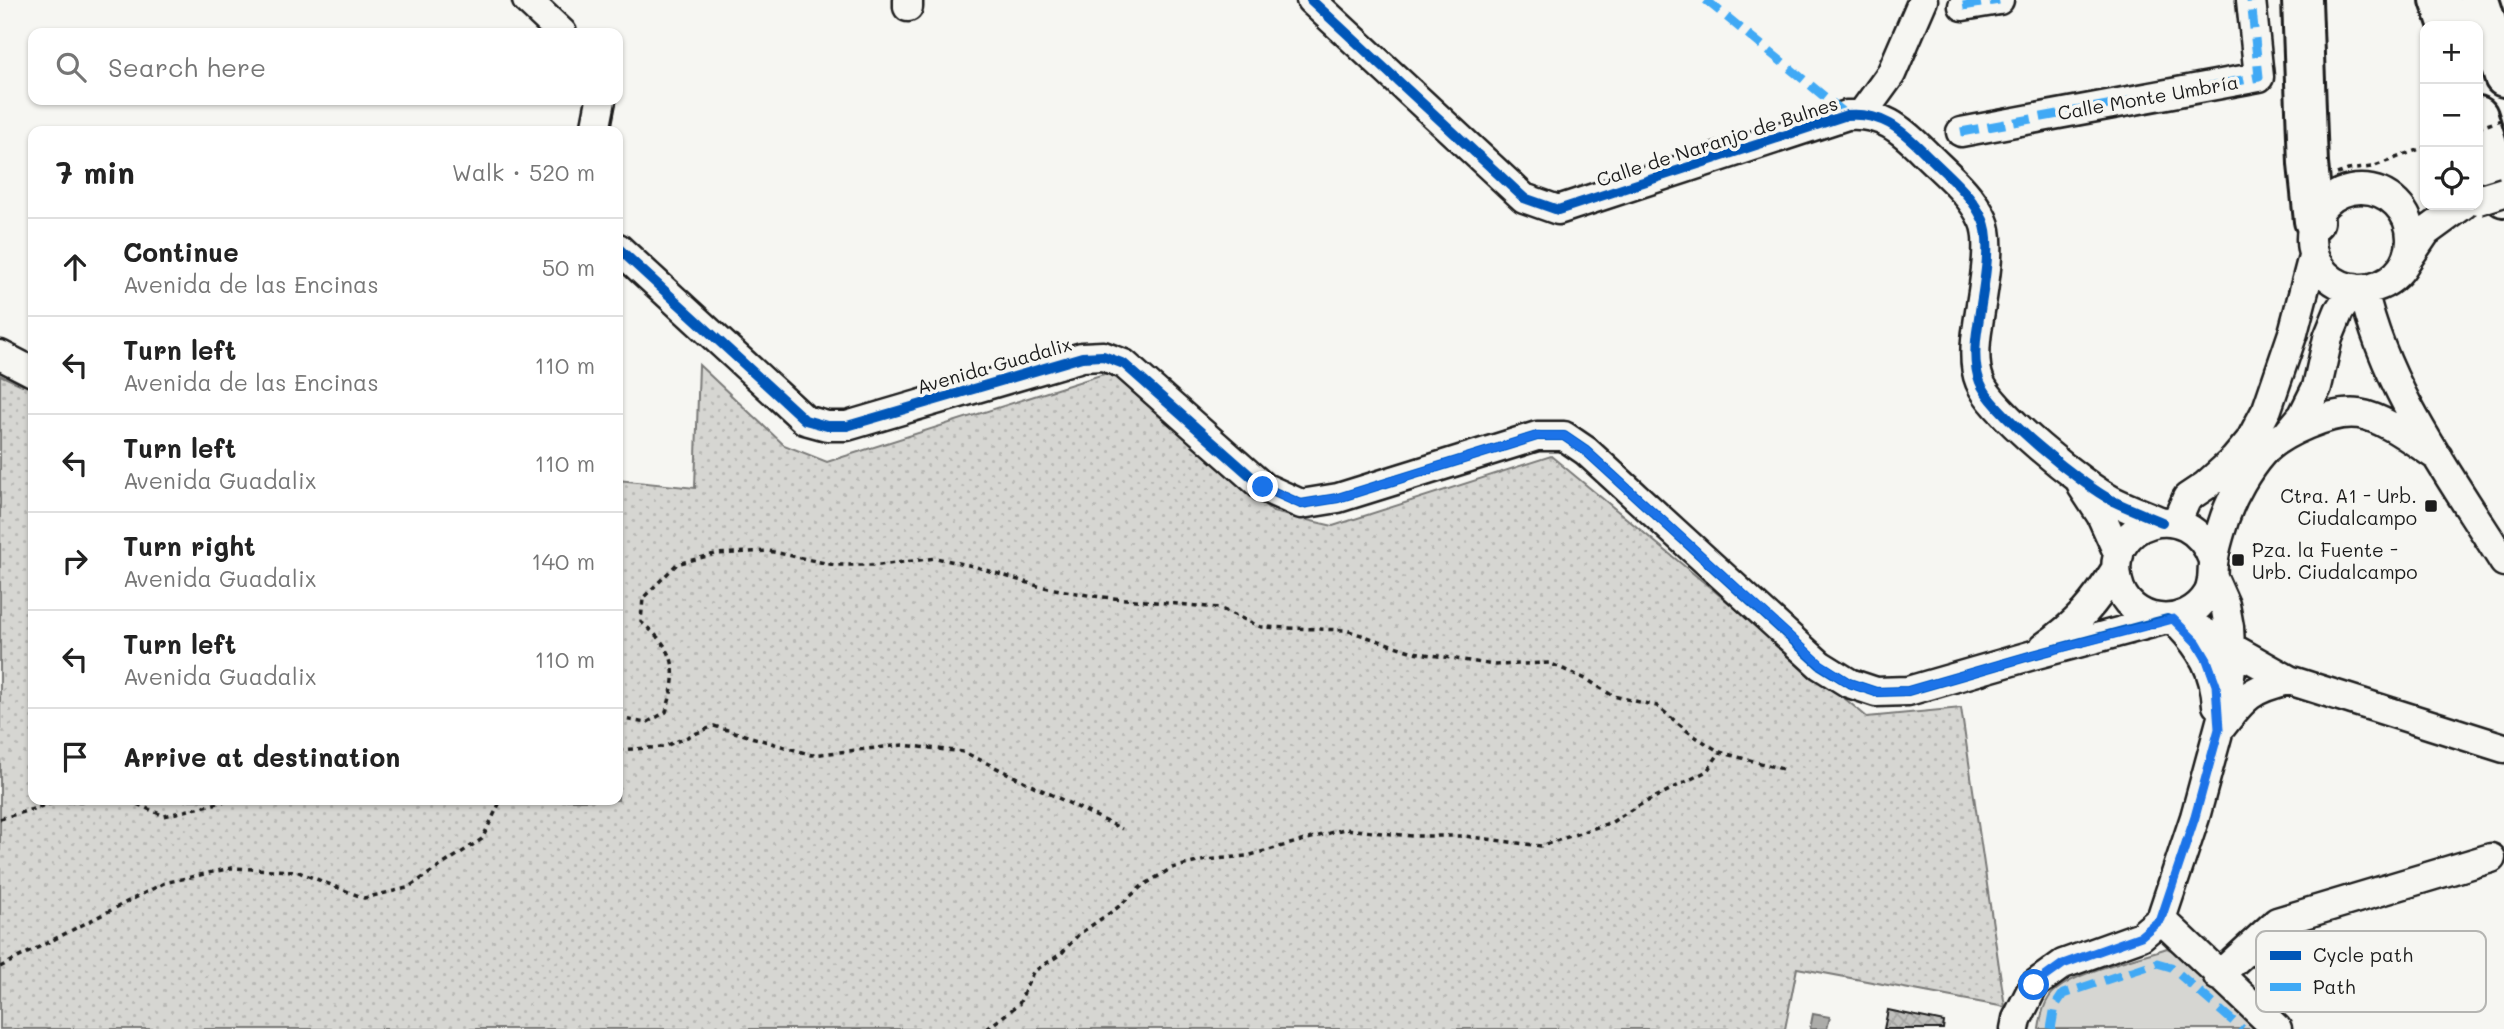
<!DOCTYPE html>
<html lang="en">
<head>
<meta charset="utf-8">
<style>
	:root { --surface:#fff; --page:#f2f2f2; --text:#222; --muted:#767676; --line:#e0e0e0 }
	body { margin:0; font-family:Mali,sans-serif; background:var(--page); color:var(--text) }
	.controls { position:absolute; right:21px; top:21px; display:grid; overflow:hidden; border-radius:14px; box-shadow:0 2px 5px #0004 }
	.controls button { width:63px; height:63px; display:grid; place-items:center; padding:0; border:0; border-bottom:2px solid var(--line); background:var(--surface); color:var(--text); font:35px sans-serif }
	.stop { position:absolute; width:21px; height:21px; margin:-16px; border:5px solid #1a73e8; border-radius:50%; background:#fff }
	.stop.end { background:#1a73e8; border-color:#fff; box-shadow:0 2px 7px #0008 }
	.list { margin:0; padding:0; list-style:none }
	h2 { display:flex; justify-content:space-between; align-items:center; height:91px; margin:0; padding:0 28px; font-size:30px }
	h2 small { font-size:23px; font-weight:400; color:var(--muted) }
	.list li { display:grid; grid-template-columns:46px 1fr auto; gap:21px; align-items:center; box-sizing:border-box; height:98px; padding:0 28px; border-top:2px solid var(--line) }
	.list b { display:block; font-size:26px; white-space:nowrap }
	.list p { margin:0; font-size:23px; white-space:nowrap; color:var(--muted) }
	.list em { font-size:23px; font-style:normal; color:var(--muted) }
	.icon { flex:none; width:38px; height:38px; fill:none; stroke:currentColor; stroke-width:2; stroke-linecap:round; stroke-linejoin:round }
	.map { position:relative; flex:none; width:2504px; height:1029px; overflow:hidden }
	.search { position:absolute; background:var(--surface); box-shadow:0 2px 5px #0004; left:28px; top:28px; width:595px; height:77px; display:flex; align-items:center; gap:18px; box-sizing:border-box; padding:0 24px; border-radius:14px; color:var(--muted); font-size:26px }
	.panel { position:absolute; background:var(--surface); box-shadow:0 2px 5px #0004; left:28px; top:126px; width:595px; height:679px; border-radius:14px }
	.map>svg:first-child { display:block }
	.grass { fill:url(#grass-dots); stroke:#797977; stroke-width:2 }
	.pitch { fill:#d6d6d2; stroke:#797977; stroke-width:2 }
	.water { fill:#acaca9; stroke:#727271; stroke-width:2 }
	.building { fill:url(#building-cross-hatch); stroke:#1c1c1c; stroke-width:2 }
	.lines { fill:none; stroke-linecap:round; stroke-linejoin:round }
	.minor-casing { stroke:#1c1c1c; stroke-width:33 }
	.highway-casing { stroke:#1c1c1c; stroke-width:44 }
	.path { stroke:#1c1c1c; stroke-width:3.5; stroke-dasharray:5 5; stroke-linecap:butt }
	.minor { stroke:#f6f6f2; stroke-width:28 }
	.highway { stroke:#f6f6f2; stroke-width:38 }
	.minor-bridge-casing { stroke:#1c1c1c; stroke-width:33; stroke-linecap:butt }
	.path-bridge { stroke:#1c1c1c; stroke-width:3.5; stroke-dasharray:5 5; stroke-linecap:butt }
	.minor-bridge { stroke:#f6f6f2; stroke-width:28 }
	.quiet { stroke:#3fa9f5; stroke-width:9; stroke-dasharray:18 9; stroke-linecap:butt }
	.cycleway-casing { stroke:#f6f6f2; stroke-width:15 }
	.cycleway { stroke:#0057b8; stroke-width:10 }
	.route { stroke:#1a73e8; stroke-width:9 }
	.poi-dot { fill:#1c1c1c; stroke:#f6f6f2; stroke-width:2.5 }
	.labels { text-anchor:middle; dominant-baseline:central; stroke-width:7; stroke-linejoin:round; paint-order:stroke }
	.street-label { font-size:19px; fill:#1c1c1c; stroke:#f6f6f2 }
	.poi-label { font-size:19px; fill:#1c1c1c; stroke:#f6f6f2; text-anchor:end }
	.key { fill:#f6f6f2; stroke:#b5b5b2; stroke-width:2 }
	.key-label { font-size:19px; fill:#1c1c1c }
</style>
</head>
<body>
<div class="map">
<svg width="2504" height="1029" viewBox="0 0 2504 1029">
	<defs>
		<pattern id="grass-dots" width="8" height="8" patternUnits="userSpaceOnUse" patternTransform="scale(1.75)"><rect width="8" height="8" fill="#d6d6d2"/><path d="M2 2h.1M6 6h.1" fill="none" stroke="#b7b7b4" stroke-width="1.8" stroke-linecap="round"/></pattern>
		<pattern id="building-cross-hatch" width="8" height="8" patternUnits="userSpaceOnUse" patternTransform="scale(1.75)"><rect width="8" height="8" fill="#c0c0bd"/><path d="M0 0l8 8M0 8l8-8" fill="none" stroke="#a4a4a2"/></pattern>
	</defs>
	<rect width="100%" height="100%" fill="#f6f6f2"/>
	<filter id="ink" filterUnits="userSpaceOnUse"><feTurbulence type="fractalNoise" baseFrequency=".0143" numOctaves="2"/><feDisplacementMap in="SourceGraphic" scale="14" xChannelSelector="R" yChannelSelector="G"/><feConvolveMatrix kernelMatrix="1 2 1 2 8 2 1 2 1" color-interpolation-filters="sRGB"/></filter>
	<g filter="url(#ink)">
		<path class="grass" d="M699,365L784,445L827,462L1113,371L1273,512L1333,526L1551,456L1867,717L1961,708L2005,1007L1797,968L1785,1029H0V375L22,385L33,386V800H618V480L695,488Z"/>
		<path class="pitch" d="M2167,948L2185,957L2261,1029H2039C2041,1016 2044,999 2056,990C2079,971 2137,958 2167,948Z"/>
		<path class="water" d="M1813,1014L1830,1017L1827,1029H1810Z"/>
		<path class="building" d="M1888,1010L1944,1022L1943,1029H1884Z"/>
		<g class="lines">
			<defs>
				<path id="minor" d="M527,0L562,33
					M1311,0L1524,198L1558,210L1847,115C1881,112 1901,129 1924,152C1945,173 1971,193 1983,220C1994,243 1981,299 1978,325C1975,343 1973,365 1980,382C1991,411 2084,487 2113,501C2129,509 2146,515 2162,522
					M1963,6L1999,0
					M908,7V0
					M1862,114L1891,74L1923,0
					M595,131L601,100
					M1961,132L2259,77L2251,0
					M2311 239a50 50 0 1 1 100 0a50 50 0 1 1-100 0Z
					M618,248L805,420L827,426H847L1082,357L1103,356L1124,364L1263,487L1301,504L1338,498L1537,436H1564L1586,451L1820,665L1849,683L1876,692L1908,691L2033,655L2167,619
					M2407,260L2426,232L2463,205
					M2363,289C2385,389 2450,476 2504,562
					M0,355L33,372
					M2288,433L2303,415L2317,387L2328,338L2339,311L2354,288
					M2082,486L2101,515L2119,555
					M2176,523L2187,498L2205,486L2234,460L2250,441L2267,409L2293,333L2313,256
					M2213,560C2189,493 2103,523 2118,582C2128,625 2186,631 2208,594C2215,581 2211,570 2214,558C2216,544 2221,529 2225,517C2233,495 2247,470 2262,453C2280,433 2332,410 2359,414C2385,418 2416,443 2438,457
					M2177,617L2289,680L2504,748
					M2179,625C2202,649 2215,671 2217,705
					M2044,647C2077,624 2095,603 2116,569
					M2222,726C2245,696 2251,689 2289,680
					M2161,919L2277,1029
					M2218,976L2277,922L2491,858
					M2015,1029L2017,1019L2034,985L2063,964L2141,936L2161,919L2195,817L2226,703L2231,668L2229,627L2225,605L2213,578"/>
				<path id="highway" d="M2302,0L2308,164L2314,221
					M2440,0L2449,26
					M2479,0L2504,77
					M2478,116L2504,197"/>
			</defs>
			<use href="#minor" class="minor-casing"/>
			<use href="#highway" class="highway-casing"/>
			<path class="path" d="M2337,174L2348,170L2372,167L2425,147
				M618,718L646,723L666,712C679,669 677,651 641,622L643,598L677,564L715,554L769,551L834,565H880L936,558L973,566L1038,586L1093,596L1219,608L1261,627L1346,630L1413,652L1494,665L1549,663L1588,680L1613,696L1657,706L1691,734L1720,752L1786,770
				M618,750L663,747L714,726L812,755L903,745L964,752L1122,829
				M128,800L164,816L231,800
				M0,819L56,802L118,800
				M0,967L164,883L231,868L296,871L364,898L407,888L482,839L501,800
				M987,1029L1019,1004L1033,972L1061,954L1079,934L1117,908L1142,886L1172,868L1206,860L1247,856L1344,829L1412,836H1464L1541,846L1612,822L1634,808L1707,771L1720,752"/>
			<use href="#minor" class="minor"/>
			<use href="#highway" class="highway"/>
			<defs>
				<path id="minor-bridge" d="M2478,200L2504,192"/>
			</defs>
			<use href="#minor-bridge" class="minor-bridge-casing"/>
			<path class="path-bridge" d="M2478,128L2504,119"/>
			<use href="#minor-bridge" class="minor-bridge"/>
			<path class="quiet" d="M1706,0L1847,115
				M1963,6L1999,0
				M1961,132L2259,77L2251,0
				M2051,1029L2055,1006L2063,994L2157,963L2171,967L2242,1029"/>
			<defs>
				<path id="cycleway" d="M1311,0L1524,198L1558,210L1847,115C1881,112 1901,129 1924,152C1945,173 1971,193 1983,220C1994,243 1981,299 1978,325C1975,343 1973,365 1980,382C1991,411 2084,487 2113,501C2129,509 2146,515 2162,522
					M618,248L805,420L827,426H847L1082,357L1103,356L1124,364L1263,487L1301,504L1338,498L1537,436H1564L1586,451L1820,665L1849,683L1876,692L1908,691L2033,655L2167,619"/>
			</defs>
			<use href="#cycleway" class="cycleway-casing"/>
			<use href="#cycleway" class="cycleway"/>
		</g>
	</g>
	<g class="lines" filter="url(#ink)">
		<path class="route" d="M1263,487L1301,504L1338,498L1537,436H1564L1586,451L1820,664L1849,683L1876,692L1908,691L2033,655L2173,619L2197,643L2207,660L2216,685L2219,729L2195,817L2161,919L2141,936L2063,964L2034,985"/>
	</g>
	<g class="poi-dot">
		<rect x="2424" y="499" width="14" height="14" rx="3.5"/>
		<rect x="2231" y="553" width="14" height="14" rx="3.5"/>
	</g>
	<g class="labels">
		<g class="street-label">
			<text transform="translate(2148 97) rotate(-10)">Calle Monte Umbría</text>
			<text transform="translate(1717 141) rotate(-18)">Calle de Naranjo de Bulnes</text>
			<text transform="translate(994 365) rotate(-16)">Avenida Guadalix</text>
		</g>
		<g class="poi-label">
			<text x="2417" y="495">Ctra. A1 - Urb.<tspan x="2417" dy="22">Ciudalcampo</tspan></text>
			<text x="2252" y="549" text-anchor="start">Pza. la Fuente -<tspan x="2252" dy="22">Urb. Ciudalcampo</tspan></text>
		</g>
	</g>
	<rect x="2256" y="931" width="230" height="81" rx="10" class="key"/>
	<rect x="2270" y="951" width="31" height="9" fill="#0057b8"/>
	<rect x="2270" y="983" width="31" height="8" fill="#3fa9f5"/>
	<g class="key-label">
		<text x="2313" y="962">Cycle path</text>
		<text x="2313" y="994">Path</text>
	</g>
</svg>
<div class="controls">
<button>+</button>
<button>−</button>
<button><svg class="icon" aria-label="locate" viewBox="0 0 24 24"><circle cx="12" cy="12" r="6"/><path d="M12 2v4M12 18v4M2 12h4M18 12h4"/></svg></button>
</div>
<div class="stop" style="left:2034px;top:985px"></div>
<div class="stop end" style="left:1263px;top:487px"></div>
<div class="search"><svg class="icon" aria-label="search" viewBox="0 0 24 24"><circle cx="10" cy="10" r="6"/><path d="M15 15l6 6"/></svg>Search here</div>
<section class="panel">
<h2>7 min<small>Walk · 520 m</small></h2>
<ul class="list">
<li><svg class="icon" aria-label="ahead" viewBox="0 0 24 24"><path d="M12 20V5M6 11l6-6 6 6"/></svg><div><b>Continue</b><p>Avenida de las Encinas</p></div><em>50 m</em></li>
<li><svg class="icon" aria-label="left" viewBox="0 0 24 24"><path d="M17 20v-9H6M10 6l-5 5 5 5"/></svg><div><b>Turn left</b><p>Avenida de las Encinas</p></div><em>110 m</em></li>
<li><svg class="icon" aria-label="left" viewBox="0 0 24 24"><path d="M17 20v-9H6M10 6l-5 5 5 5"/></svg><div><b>Turn left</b><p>Avenida Guadalix</p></div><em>110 m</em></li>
<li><svg class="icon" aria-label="right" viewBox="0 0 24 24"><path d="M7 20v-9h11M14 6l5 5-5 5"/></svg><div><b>Turn right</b><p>Avenida Guadalix</p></div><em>140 m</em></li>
<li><svg class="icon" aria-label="left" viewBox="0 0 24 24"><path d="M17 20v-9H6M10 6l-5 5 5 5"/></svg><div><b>Turn left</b><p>Avenida Guadalix</p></div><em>110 m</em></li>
<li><svg class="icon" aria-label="arrive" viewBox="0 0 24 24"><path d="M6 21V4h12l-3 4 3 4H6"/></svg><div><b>Arrive at destination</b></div></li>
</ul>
</section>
</div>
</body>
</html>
